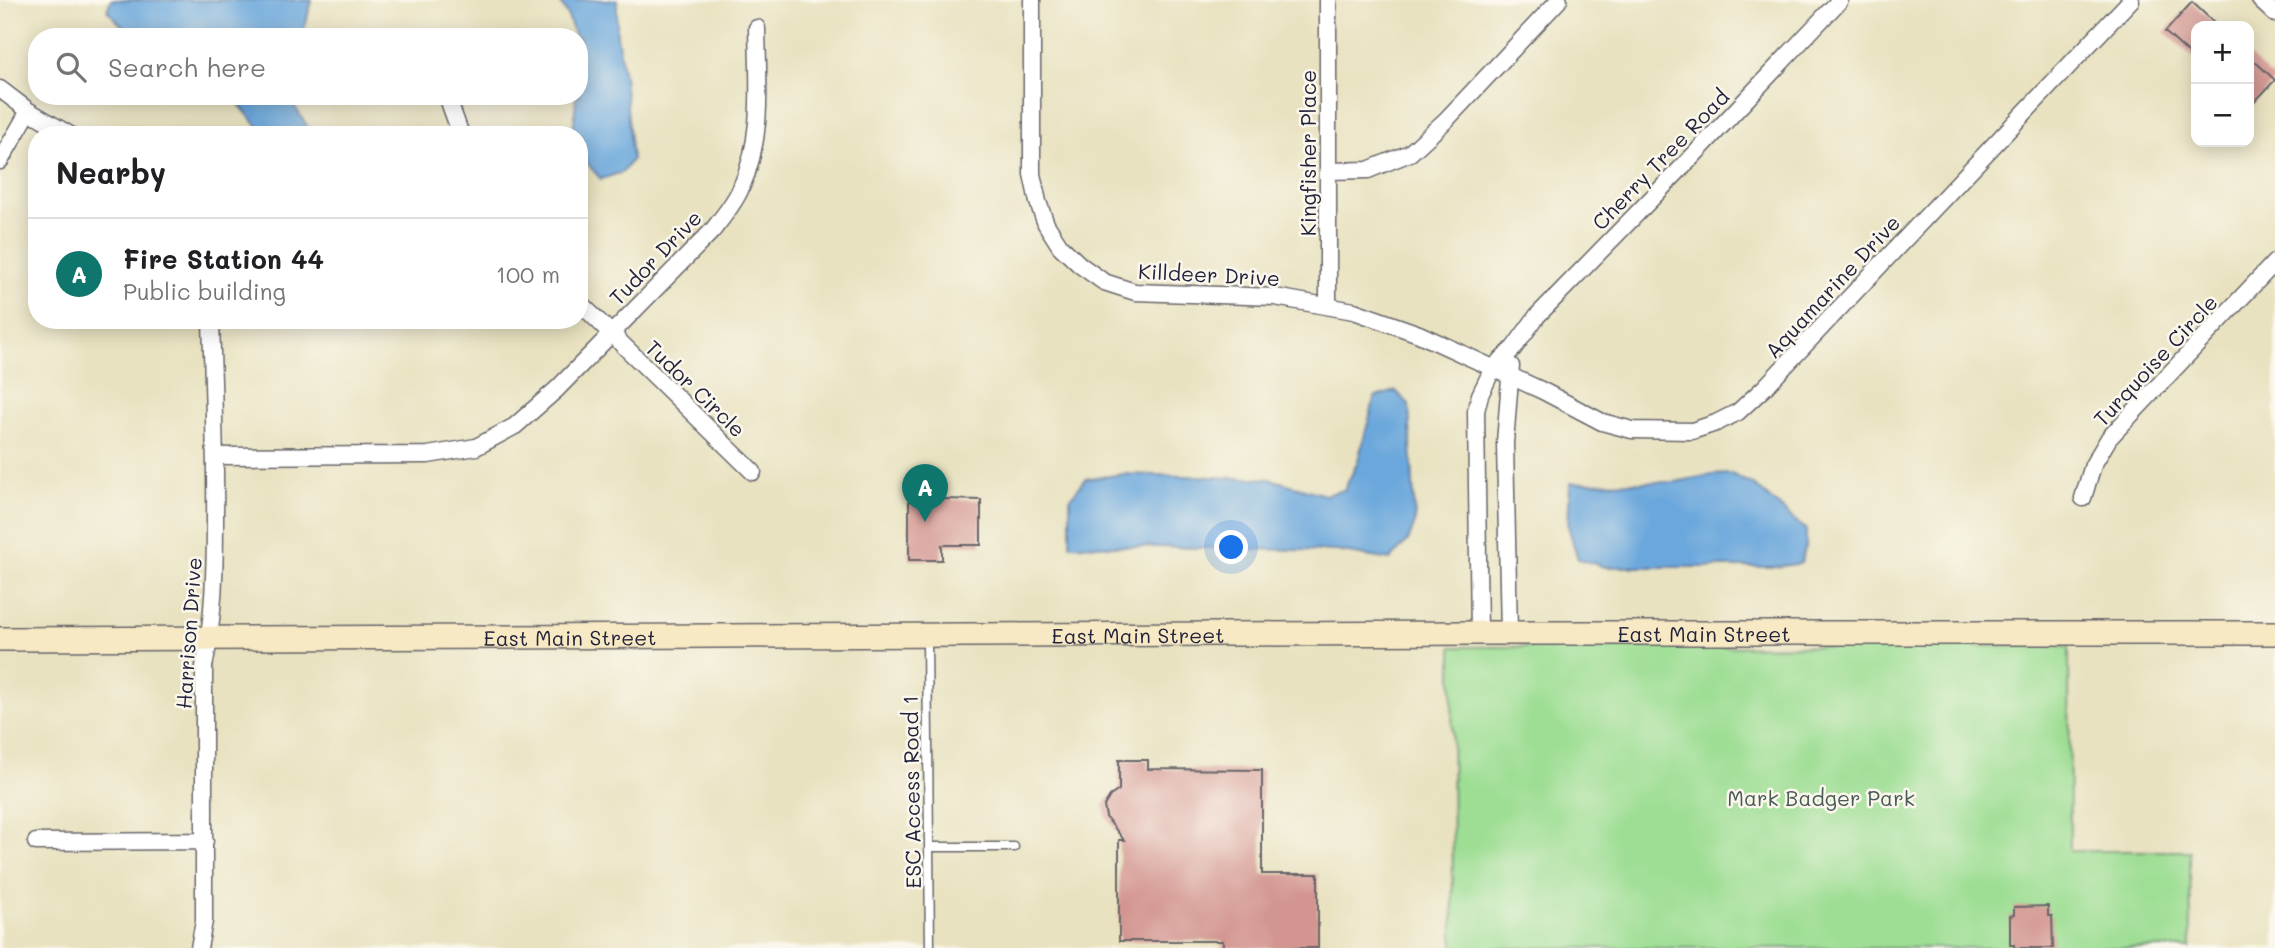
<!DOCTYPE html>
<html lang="en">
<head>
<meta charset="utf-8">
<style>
	:root { --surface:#fff; --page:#f6f6f6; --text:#202124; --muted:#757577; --line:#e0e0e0; --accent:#0f766e }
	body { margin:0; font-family:Mali,sans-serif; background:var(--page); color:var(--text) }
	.controls { position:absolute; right:21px; top:21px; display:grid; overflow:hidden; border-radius:14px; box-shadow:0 4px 18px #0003 }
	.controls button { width:63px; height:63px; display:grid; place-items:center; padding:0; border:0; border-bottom:2px solid var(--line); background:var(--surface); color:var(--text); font:35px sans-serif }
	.you { position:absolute; left:1232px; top:548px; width:24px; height:24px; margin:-18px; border:5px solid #fff; border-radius:50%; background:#1a73e8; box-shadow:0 0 0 10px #1a73e833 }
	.badge { display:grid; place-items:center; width:46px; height:46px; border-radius:50%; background:var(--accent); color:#fff; font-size:23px; font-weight:700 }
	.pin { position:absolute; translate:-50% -58px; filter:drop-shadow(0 2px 4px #0008) }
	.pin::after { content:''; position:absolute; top:37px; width:24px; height:21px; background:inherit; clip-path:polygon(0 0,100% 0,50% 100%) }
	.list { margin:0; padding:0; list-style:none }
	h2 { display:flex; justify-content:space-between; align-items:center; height:91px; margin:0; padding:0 28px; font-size:30px }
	h2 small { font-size:23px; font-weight:400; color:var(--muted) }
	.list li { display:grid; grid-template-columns:46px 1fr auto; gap:21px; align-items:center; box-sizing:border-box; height:112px; padding:0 28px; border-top:2px solid var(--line) }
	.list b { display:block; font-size:26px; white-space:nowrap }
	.list p { margin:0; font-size:23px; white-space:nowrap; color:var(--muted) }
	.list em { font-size:23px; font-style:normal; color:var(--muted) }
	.icon { flex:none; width:38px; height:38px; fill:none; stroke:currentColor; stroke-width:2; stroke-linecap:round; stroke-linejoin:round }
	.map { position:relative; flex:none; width:2275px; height:948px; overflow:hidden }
	.search { position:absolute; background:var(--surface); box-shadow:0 4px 18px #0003; left:28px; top:28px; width:560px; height:77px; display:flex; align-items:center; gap:18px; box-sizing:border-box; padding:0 24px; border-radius:28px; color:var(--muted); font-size:26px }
	.panel { position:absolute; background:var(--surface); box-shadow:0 4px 18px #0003; left:28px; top:126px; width:560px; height:203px; border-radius:28px }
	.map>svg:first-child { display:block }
	.green { fill:#9ede94; stroke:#608068; stroke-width:2 }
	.water { fill:#6ba7dc; stroke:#46648c; stroke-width:2 }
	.building { fill:#d39590 }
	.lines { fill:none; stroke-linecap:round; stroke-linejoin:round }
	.lane-casing { stroke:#67656a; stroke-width:11 }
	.street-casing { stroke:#67656a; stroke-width:19 }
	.secondary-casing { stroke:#67656a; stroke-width:26 }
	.lane { stroke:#fff; stroke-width:8 }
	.street { stroke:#fff; stroke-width:16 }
	.secondary { stroke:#f7e9c3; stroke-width:23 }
	.labels { text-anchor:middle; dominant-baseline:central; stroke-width:5; stroke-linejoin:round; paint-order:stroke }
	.street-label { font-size:21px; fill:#22223b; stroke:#fbf7ec }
	.park-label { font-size:21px; fill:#475a56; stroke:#fbf7ec }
</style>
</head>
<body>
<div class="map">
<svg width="2275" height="948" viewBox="0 0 2275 948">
	<rect width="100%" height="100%" fill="#fbf7ec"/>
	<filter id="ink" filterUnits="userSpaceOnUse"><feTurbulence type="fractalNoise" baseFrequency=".0143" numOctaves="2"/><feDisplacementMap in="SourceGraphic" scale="14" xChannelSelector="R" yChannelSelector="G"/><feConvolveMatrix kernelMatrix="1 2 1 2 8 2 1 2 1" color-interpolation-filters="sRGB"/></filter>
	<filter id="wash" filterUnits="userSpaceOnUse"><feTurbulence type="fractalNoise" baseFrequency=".00686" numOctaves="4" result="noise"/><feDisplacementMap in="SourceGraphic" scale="28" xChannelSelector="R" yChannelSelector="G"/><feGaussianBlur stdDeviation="1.57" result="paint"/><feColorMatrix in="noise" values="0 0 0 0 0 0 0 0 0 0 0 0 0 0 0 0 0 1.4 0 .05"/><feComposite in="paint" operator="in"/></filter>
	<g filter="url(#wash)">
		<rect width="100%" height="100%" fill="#e8e2c0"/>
		<path class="green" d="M2069,646L2070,851H2190L2191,948H1453L1452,647Z"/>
		<path class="water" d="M111,0H312L302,37H141L122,26L107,10Z
			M559,0H617V36L624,76L632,159L623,172L601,179C587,164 579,156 579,135H573L576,96H579V37H575L567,14Z
			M232,96H294L293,104L313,135H265Z
			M1396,391L1409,405L1415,522L1409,539L1390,560L1336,551L1070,545V499L1085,479L1125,474L1270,479L1325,495L1344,490L1357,464L1375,397Z
			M1731,474L1754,485L1806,530V545L1801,563L1777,567H1605L1578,559L1568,526L1570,483L1675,482L1711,475Z"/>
		<g id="blocks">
			<path class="building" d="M2192,2L2218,26H2196V60L2165,32Z
				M2249,56L2275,80L2249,108Z
				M909,498L981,500V545H942V560H909Z
				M1119,760H1148V769L1262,770V874H1318V948H1223V941H1119V840H1124L1106,817L1104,806L1110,796L1119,790Z
				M2048,906V916H2052L2053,948H2014V945H2010V916L2014,915V907Z"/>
		</g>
	</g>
	<g filter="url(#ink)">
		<use href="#blocks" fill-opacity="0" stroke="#67656a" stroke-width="2"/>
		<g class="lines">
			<defs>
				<path id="lane" d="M927,638L930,948
					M930,847H1014"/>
				<path id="street" d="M1032,0V174L1038,202L1046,224L1060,246L1080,265L1104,282L1135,292L1275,297L1354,311L1419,334L1543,391L1602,422L1632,430L1692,431L1716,423L1738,412L1765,387L2131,0
					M1328,0V306
					M2260,0L2275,14
					M0,89L29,111L70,135
					M447,96L461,135
					M0,161L29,111
					M1329,171L1368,170L1410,153L1446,120L1559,0
					M579,302L753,472
					M215,456L428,455L476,447L515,426L557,389L712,231C722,218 733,205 740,190C764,139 758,83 757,28
					M2083,498L2093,465L2109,438L2275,262
					M1479,633L1476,411L1480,395L1493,368L1513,349L1537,316L1692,157L1840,0
					M1509,633L1505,443L1511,366
					M36,842L205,841
					M199,948L204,921V667C214,618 215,569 215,518C216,452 213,386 211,320"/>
				<g id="secondary">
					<path id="s1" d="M0,639L1479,633H2275"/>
				</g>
			</defs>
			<use href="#lane" class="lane-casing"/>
			<use href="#street" class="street-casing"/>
			<use href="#secondary" class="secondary-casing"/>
			<use href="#lane" class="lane"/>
			<use href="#street" class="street"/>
			<use href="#secondary" class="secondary"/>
		</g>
	</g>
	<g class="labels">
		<g class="street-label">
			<text transform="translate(1307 153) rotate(-90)">Kingfisher Place</text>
			<text transform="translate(1660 159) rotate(-46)">Cherry Tree Road</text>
			<text transform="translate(655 257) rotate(-46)">Tudor Drive</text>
			<text transform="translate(1209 274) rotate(3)">Killdeer Drive</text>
			<text transform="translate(1832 286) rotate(-47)">Aquamarine Drive</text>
			<text transform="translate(2155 360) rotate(-47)">Turquoise Circle</text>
			<text transform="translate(696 388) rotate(44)">Tudor Circle</text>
			<text transform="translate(188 633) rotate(-86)">Harrison Drive</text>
			<text stroke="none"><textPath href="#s1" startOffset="1704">East Main Street</textPath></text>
			<text stroke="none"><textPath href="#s1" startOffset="1138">East Main Street</textPath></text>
			<text stroke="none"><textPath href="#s1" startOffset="570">East Main Street</textPath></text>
			<text transform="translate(911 792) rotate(-91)">ESC Access Road 1</text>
		</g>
		<g class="park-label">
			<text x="1821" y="797">Mark Badger Park</text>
		</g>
	</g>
</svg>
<div class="controls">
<button>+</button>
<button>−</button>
</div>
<div class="you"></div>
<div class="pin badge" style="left:925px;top:522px">A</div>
<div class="search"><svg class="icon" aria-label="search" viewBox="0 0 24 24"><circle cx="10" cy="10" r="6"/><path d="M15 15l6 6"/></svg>Search here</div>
<section class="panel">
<h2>Nearby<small></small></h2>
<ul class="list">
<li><span class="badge">A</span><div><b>Fire Station 44</b><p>Public building</p></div><em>100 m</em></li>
</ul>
</section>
</div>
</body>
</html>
